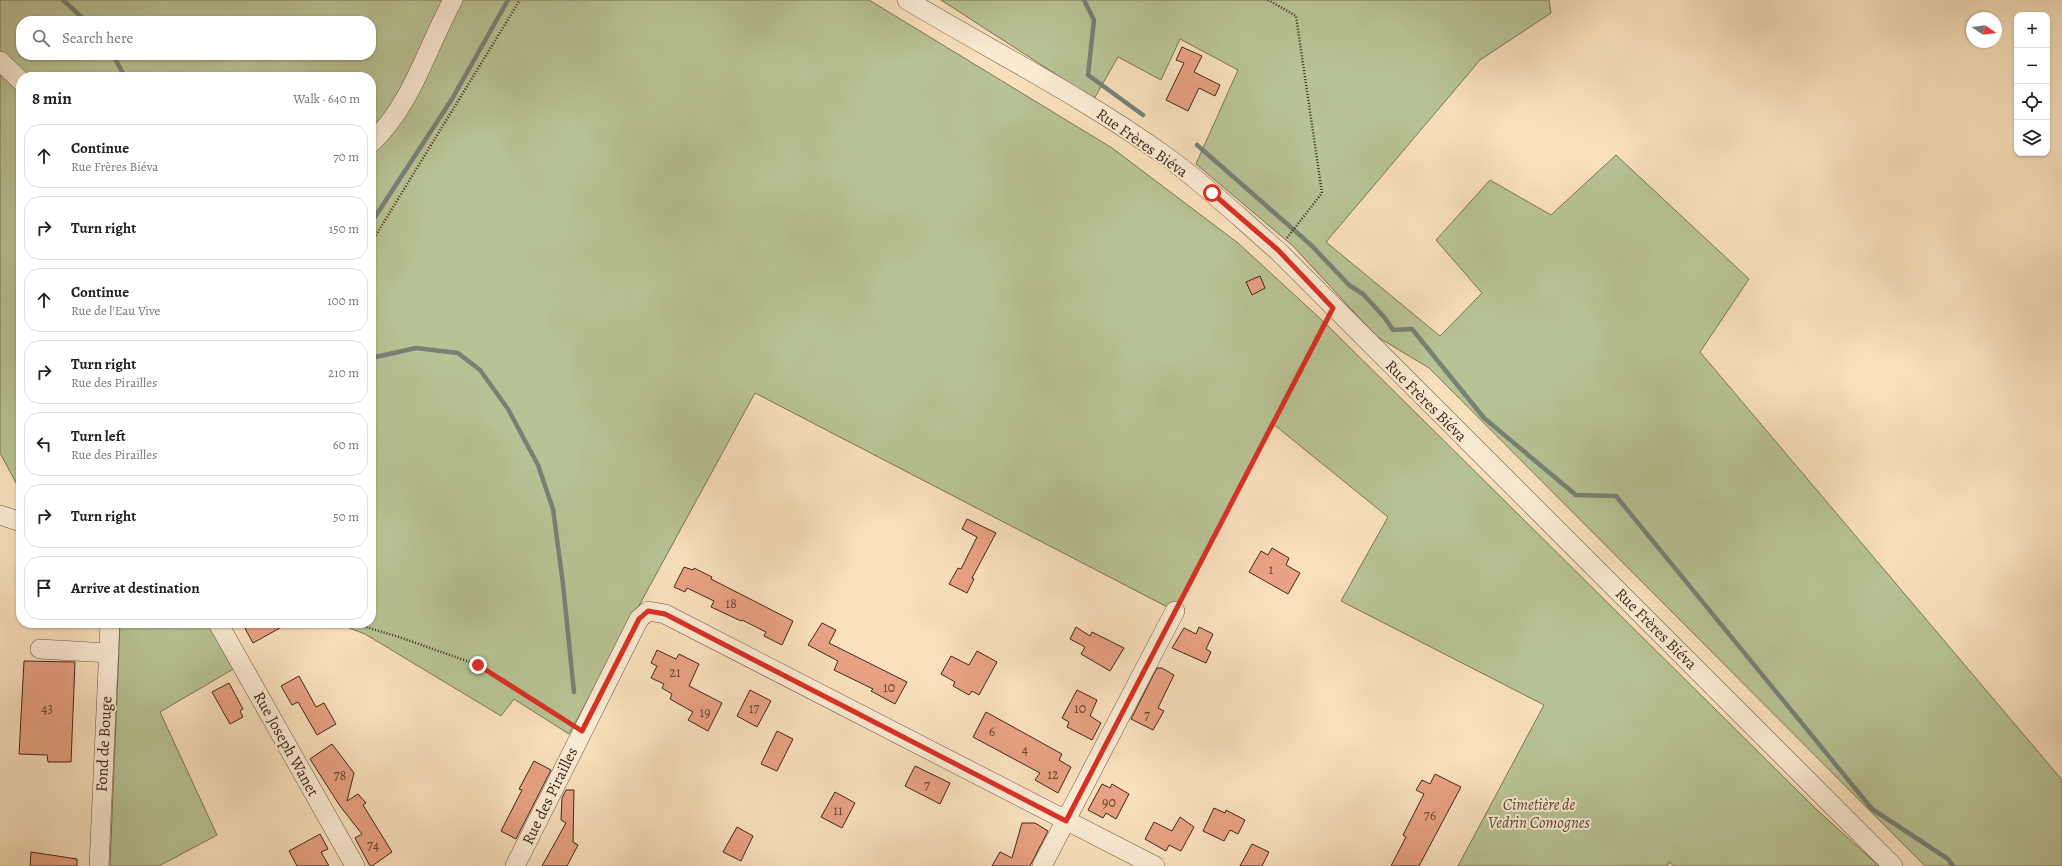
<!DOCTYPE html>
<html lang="en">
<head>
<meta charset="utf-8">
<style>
	:root { --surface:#fff; --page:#f2f2f2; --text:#202124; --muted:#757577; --line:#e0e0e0 }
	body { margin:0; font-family:Alegreya,serif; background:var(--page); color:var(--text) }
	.controls { position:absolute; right:12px; top:12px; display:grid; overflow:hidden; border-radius:8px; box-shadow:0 1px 3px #0004 }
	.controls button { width:36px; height:36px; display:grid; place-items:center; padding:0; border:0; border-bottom:1px solid var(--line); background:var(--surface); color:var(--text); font:20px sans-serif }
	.compass { position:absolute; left:1966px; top:12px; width:36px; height:36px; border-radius:50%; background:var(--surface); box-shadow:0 1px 3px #0004; rotate:103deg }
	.stop { position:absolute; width:12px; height:12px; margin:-9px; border:3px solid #d93025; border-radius:50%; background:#fff }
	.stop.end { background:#d93025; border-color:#fff; box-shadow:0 1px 4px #0008 }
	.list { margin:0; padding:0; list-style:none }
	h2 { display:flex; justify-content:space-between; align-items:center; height:52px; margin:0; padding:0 16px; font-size:17px }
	h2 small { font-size:13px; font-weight:400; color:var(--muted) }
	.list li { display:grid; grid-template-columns:26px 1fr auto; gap:12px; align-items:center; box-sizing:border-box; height:64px; margin:0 8px 8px; padding:0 8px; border:1px solid var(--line); border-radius:16px }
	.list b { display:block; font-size:15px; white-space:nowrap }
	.list p { margin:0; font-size:13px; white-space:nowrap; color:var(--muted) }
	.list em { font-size:13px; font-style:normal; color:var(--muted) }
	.icon { flex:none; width:22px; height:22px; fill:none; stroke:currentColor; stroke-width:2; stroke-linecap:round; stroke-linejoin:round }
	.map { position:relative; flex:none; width:2062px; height:866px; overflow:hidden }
	.search { position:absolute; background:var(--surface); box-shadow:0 1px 3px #0004; left:16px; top:16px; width:360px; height:44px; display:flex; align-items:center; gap:10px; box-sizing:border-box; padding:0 14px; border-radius:16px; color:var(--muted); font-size:15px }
	.panel { position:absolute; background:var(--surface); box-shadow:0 1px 3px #0004; left:16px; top:72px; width:360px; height:556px; border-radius:16px }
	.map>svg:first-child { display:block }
	.green { fill:#b8c395; stroke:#7c7556; fill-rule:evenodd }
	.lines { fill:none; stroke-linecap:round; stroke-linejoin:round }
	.stream { stroke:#788175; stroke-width:4.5 }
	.building { fill:#e8a184; stroke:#412718 }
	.minor-casing { stroke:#6f5541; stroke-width:20 }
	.path { stroke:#412718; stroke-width:2.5; stroke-dasharray:1 2; stroke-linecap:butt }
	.minor { stroke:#faebd3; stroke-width:19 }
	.route { stroke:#d93025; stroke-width:5 }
	.labels { text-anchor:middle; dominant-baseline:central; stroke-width:4; stroke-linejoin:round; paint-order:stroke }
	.number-label { font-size:14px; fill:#6b4633 }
	.street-label { font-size:16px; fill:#412718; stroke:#faebd3 }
	.park-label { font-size:16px; font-style:italic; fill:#5f4e37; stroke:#faebd3 }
</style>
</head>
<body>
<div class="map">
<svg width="2062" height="866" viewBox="0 0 2062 866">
	<rect width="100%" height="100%" fill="#f8e0bc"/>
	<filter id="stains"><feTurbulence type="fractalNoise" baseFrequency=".005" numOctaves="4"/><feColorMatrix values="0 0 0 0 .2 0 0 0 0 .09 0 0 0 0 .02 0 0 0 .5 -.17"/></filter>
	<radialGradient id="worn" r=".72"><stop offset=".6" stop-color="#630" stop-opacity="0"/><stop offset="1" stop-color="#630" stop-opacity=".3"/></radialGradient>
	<path class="green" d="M0,0H869L1112,148L1238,243L1325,323L1817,810L1879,866H1674L1669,862L1667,866H1458L1544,705L1341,601L1388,517L1272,423L1175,611L755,393L569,734L514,699L501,716L365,634L336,623H371V77H21V492L0,453ZM21,21H371V55H21Z
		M941,0H1549L1551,13L1480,60L1326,242L1440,336L1482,293L1436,240L1490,180L1551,215L1616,155L1749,279L1700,352L2062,780V866H1925L1429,368L1376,336L1293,246L1196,164L1238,70L1180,39L1161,80L1118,57L1094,99Z
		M120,623H208L235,668L160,712L217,835L159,866H110Z"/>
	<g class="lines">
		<path class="stream" d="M63,0L86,21
			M1084,0L1094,20L1088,75L1143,115
			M113,55L125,77
			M1197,145L1311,245L1349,285L1363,294L1385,318L1393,330L1412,329L1484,418L1576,495L1616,496L1872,809L1948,859L1953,866
			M371,223L452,99L508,0
			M371,358L416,348L458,353L480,370L508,409L538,465L553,509L563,584L574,692"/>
	</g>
	<path class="building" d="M1182,47L1202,56L1194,72L1220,85L1215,96L1199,88L1188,111L1166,100L1184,63L1176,60Z
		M1260,276L1265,288L1252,295L1246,282Z
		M967,519L996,533L972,578L974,579L967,593L949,584L958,568L961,569L977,537L962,529Z
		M1272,548L1289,558L1286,565L1300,573L1288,594L1249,572L1261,551L1268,555Z
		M684,567L693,570L694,568L712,577L711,579L793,621L782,645L764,636L766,632L742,620L741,621L711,607L714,601L687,588L685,592L674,587Z
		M242,623H289L253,643Z
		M822,623L836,630L829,643L907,682L895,704L871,691L873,689L834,670L838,661L808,645Z
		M1076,627L1090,636L1092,632L1124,648L1110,671L1081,654L1085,647L1070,639Z
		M1199,627L1213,634L1206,649L1211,652L1206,663L1172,648L1184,628L1196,634Z
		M657,650L676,659L679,654L699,664L689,686L722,703L708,731L688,720L693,712L670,699L672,694L662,688L664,684L651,678L657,666L651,663Z
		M977,651L997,662L979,695L972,691L969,695L953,686L955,682L941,674L951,656L969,665Z
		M24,661L75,662L71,762H48L47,755L19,754Z
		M1157,668H1162L1174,675L1158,708L1164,711L1153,730L1131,719Z
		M299,676L316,707L324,703L336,724L317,735L298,702L292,705L281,686Z
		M229,683L243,709L240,711L243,717L230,724L212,692Z
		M750,690L771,701L757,727L737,716Z
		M1077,690L1097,700L1090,716L1101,723L1092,740L1067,727L1069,722L1062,718Z
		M986,712L1062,754L1059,760L1071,767L1058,793L1035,780L1040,773L973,737Z
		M777,731L793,739L777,771L761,764Z
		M332,744L354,773L347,801L358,794L366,803L363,805L392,852L372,866H370L355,838L362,834L340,806L310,759Z
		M534,761L551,770L516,839L501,831L522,790L519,789Z
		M915,766L950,783L940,804L905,786Z
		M1435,774L1461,787L1419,866H1391L1406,837L1403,835L1424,794L1416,790L1422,780L1430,784Z
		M1102,784L1110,788L1112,784L1129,794L1116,819L1106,813L1103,818L1088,810Z
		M566,790H574L573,842L578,845L567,866H542L566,823L561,820L562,798Z
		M835,792L855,803L842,828L821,817Z
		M1214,808L1225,813L1226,810L1245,820L1238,834L1230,830L1224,841L1203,831Z
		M1180,817L1194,827L1181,851L1169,845L1166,851L1145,839L1154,822L1172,831Z
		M1022,823H1035L1048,831L1030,866H992L1000,852L1012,858Z
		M737,827L753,836L741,861L723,852Z
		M320,834L328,849L321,852L329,866H297L289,851Z
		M1252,844L1269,852L1262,866H1240Z
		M31,852L77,859V866H30Z"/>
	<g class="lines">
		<defs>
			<path id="minor" d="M907,0C994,52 1085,98 1167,157C1206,185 1241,219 1278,251L1893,866
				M0,61L21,81
				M371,143C412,105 427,47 453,0
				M0,515L21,522
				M218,623L355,866
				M40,649L109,653
				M99,866L110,623
				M515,866L639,619L648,611L665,614L1155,866
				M1042,866L1175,611"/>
		</defs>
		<use href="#minor" class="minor-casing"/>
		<path class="path" d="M1268,0L1296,16L1322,193L1287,238
			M371,243L520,0
			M1182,597L1326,321
			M352,623L399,637L478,665L569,723"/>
		<use href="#minor" class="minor"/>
	</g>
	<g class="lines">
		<path class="route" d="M478,665L582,731L639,619L648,611L665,614L1066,821L1333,308L1278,250L1212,193"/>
	</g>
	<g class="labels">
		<g class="number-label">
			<text x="1271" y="569">1</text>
			<text x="731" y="603">18</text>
			<text x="675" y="672">21</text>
			<text x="889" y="687">10</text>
			<text x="47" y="708">43</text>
			<text x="754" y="708">17</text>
			<text x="1080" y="708">10</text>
			<text x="705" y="712">19</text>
			<text x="1147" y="715">7</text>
			<text x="992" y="731">6</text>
			<text x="1025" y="749">4</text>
			<text x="1053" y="774">12</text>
			<text x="340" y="775">78</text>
			<text x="927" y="785">7</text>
			<text x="1109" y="802">90</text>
			<text x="838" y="810">11</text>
			<text x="1430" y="815">76</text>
			<text x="373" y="845">74</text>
		</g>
		<g class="street-label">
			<text transform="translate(1142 143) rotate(35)">Rue Frères Biéva</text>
			<text transform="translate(1426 401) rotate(45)">Rue Frères Biéva</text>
			<text transform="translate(1656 629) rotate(45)">Rue Frères Biéva</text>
			<text transform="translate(104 744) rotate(-87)">Fond de Bouge</text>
			<text transform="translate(286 744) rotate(61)">Rue Joseph Wanet</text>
			<text transform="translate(550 796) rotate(-64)">Rue des Pirailles</text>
		</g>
		<g class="park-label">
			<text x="1539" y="805">Cimetière de<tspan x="1539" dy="18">Vedrin Comognes</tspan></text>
		</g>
	</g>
	<rect width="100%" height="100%" filter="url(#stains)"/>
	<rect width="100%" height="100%" fill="url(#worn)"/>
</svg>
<div class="controls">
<button>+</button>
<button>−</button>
<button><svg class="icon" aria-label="locate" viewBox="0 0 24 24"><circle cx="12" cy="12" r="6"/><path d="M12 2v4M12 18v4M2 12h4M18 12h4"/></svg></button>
<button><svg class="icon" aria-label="layers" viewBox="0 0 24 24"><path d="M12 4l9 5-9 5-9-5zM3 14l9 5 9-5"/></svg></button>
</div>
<svg class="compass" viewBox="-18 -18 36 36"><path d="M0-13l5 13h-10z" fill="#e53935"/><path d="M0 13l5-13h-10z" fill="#757577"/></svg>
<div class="stop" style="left:1212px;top:193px"></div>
<div class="stop end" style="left:478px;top:665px"></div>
<div class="search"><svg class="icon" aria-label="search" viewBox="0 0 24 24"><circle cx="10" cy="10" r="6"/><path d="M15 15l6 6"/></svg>Search here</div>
<section class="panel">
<h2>8 min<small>Walk · 640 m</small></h2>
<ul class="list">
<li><svg class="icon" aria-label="ahead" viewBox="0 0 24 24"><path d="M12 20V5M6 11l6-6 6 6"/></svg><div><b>Continue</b><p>Rue Frères Biéva</p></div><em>70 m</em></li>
<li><svg class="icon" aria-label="right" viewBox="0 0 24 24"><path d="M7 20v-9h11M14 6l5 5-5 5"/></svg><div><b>Turn right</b></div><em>150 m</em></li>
<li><svg class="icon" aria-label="ahead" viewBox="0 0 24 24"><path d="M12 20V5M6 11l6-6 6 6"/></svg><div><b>Continue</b><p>Rue de l'Eau Vive</p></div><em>100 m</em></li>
<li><svg class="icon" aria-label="right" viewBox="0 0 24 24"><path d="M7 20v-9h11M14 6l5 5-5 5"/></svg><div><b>Turn right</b><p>Rue des Pirailles</p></div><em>210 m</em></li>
<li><svg class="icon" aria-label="left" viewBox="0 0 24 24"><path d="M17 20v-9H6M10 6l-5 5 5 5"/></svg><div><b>Turn left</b><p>Rue des Pirailles</p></div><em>60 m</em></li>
<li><svg class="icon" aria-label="right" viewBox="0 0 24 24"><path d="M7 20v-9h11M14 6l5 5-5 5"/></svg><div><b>Turn right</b></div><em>50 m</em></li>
<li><svg class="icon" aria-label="arrive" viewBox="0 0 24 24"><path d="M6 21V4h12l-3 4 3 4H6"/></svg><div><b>Arrive at destination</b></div></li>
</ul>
</section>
</div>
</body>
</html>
